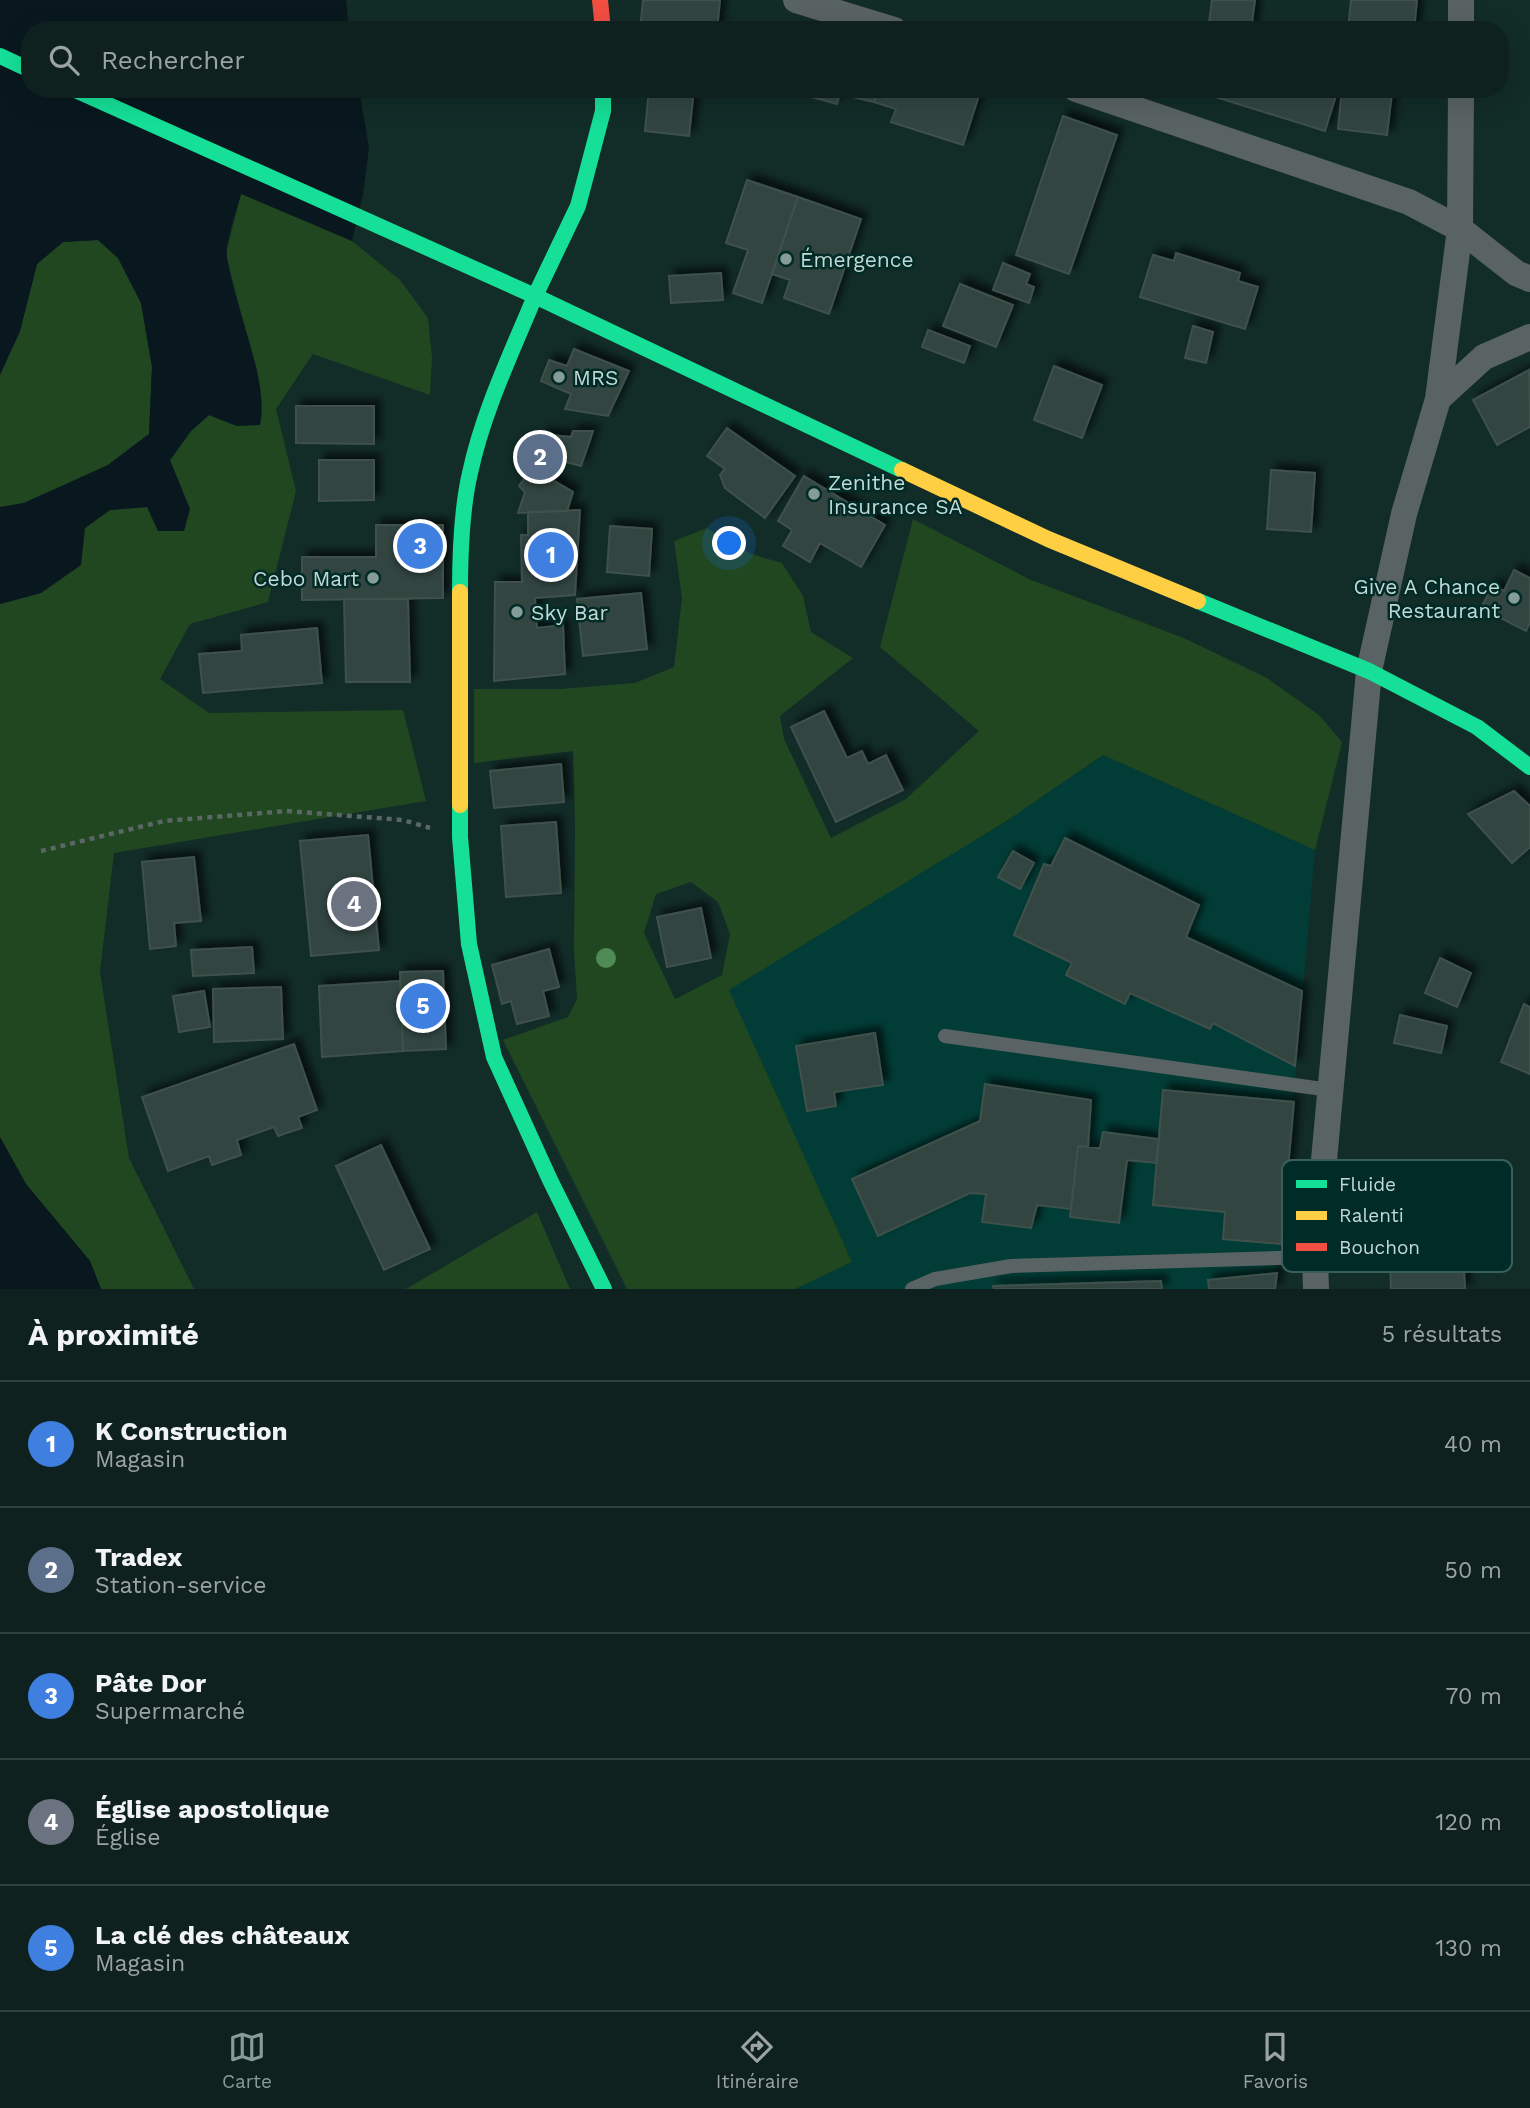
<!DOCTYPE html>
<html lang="fr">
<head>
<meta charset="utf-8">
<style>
	:root { --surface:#0e211e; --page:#1c2e2b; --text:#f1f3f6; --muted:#9ba3a4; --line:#2e3e3c; --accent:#859c98 }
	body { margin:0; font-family:"Work Sans",sans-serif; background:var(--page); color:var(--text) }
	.you { position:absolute; left:730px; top:544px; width:24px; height:24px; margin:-18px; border:5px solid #fff; border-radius:50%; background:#1a73e8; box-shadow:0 0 0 10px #1a73e833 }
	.badge { display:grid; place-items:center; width:46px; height:46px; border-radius:50%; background:var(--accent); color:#fff; font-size:23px; font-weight:700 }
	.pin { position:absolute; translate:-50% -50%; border:4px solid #fff; box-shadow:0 2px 7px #0006 }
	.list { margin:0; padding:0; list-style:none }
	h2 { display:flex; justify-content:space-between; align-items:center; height:91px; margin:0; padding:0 28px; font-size:30px }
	h2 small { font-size:23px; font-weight:400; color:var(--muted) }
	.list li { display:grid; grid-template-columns:46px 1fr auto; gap:21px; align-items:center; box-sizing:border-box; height:126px; padding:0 28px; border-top:2px solid var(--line) }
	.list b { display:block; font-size:26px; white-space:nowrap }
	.list p { margin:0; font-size:23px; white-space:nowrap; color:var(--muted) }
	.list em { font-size:23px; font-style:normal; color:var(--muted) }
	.icon { flex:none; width:38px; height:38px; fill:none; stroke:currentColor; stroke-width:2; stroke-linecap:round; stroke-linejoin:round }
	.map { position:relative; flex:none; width:1530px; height:1289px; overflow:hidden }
	.search { position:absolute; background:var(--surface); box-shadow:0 7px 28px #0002; left:21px; right:21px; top:21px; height:77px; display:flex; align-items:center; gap:18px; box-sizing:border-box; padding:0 24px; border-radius:28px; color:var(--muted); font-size:26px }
	.sheet { height:721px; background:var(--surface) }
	nav { display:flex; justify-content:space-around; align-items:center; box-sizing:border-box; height:98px; border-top:2px solid var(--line); background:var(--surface); font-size:19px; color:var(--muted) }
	nav a { display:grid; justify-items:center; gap:4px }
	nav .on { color:var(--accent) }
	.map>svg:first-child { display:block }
	.built { fill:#023c36 }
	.green { fill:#214721; fill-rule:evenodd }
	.water { fill:#08181e }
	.building { fill:#32443f; stroke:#3f514c; stroke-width:2; filter:url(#shadow) }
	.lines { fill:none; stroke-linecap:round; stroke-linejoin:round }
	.path { stroke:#5b6766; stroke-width:4.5; stroke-dasharray:5 5; stroke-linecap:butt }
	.lane { stroke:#596363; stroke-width:14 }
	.street { stroke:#596363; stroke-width:26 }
	.fast { stroke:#16e098; stroke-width:16 }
	.slow { stroke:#ffcf43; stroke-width:16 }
	.jam { stroke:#f24e42; stroke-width:16 }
	.tree { fill:#4f8b54 }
	.poi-dot { fill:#859c98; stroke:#002b27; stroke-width:2.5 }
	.labels { text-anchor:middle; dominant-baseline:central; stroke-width:5; stroke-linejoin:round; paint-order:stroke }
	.poi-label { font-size:21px; fill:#c3d9d5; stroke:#002b27; text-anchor:start }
	.key { fill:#002b27; stroke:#3a5f5b; stroke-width:2 }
	.key-label { font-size:19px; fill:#c3d9d5 }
</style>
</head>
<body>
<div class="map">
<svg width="1530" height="1289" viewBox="0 0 1530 1289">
	<defs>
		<filter id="shadow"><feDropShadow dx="6" dy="-6" stdDeviation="3.5" flood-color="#0009"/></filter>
	</defs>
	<rect width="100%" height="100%" fill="#122c28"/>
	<path class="built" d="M1103,755L1315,850L1281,1244L1278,1258L1275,1289H795L852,1262L728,990L1008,820Z"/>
	<path class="green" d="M241,193L352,241L400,280L428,318L432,358L430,395L313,354L276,409L296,491L268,602L190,624L160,679L209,713L403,710L426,801L114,853L100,972L129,1158L194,1289H101L90,1261L26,1184L0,1137V604L41,593L85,528L110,510L147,507L178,484L170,460L191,431L209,415L237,426L258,379L226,254Z
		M98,240L118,258L141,303L152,367L149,434L108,465L24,503L0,507V375L20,331L37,264L63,242Z
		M913,519L1029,579L1186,639L1267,678L1319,715L1342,742L1315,850L1103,755L1008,820L729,990L852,1262L795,1289H627L503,1040L568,1017L577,999L574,951L575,826L573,751L474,763V689H560L635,683L674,667L682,598L674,541L707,528L751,554L782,563L803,596L811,632L853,658L780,716L784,739L831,838L906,799L979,731L880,647ZM691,882L718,902L730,934L722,975L675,999L644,933L656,894Z
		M537,1212L570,1289H406Z"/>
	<path class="water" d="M0,0H346L349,30H30V89H359L369,148L363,194L352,241L241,194C237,210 225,241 227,257C233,305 270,380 260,425L237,426L209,415L191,431L170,460L190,509L184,531H158L147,507L110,510L85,528L81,565L41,593L0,604V507L24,503L108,465L149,434L152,367L141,303L118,258L98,240L63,242L37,264L20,331L0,375Z
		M0,1137L26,1184L90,1261L101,1289H0Z"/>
	<path class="building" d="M643,0H720L717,30H640Z
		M1212,0H1255L1251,30H1208Z
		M1351,0H1417L1414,30H1348Z
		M649,89H694L689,136L645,131Z
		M783,89H841L837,104Z
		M841,89H878L874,102L840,94Z
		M878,89H981L963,145L891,122L896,109L874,102Z
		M1190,89H1338L1325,131Z
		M1342,89H1407V94L1392,93L1387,135L1338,129Z
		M1063,116L1117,135L1069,274L1016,255Z
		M747,180L798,197L762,303L733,293L748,250L726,243Z
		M798,197L861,219L829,314L784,298L790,280L772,274Z
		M1176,253L1240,273L1238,281L1258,287L1245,329L1140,297L1153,255L1174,261Z
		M1003,263L1030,274L1026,284L1034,287L1029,303L993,290Z
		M721,273L723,300L671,303L669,276Z
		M960,284L1013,305L996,347L943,326Z
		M1193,326L1213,332L1206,363L1185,358Z
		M928,330L970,346L964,363L922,347Z
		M574,349L629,371L608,416L565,409L571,394L541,381L549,360L567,366Z
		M1054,366L1102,385L1082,438L1034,420Z
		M1529,370L1530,427L1497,445L1473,400Z
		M296,406H374V444L296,443Z
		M727,428L795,476L765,518L725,488L720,475L725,469L707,456Z
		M573,431H593L581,466L539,455L542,434L571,437Z
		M319,460H374V500L319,501Z
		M532,468L573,492L567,511L518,513L525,492L519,486Z
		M1271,470L1315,473L1311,532L1267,529Z
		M804,476L885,525L861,567L820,543L810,562L783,546L792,530L778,521Z
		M580,510L575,595L535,598L537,628L563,625L565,674L494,681L495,582H522L521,535H528V512Z
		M376,525H443V598L302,600V557H376Z
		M610,526L652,529L649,576L607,572Z
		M1514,570L1530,578V622L1526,631L1481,608L1493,585L1504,591Z
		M641,593L647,649L583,656L577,599Z
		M344,599H408L410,682H346Z
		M317,628L322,683L203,693L199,654L242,651L241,635Z
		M824,711L847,758L862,751L868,764L886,755L903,790L836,822L791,727Z
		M561,764L564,802L494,808L490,771Z
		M1514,791L1530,806V847L1512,863L1468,814Z
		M556,822L561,893L506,897L501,826Z
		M368,835L379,950L311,956L300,841Z
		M1065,838L1199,905L1186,937L1302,991L1295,1066L1213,1023L1210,1029L1130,993L1125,1004L1066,975L1072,963L1014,935L1044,864L1051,866Z
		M1013,851L1034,863L1020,889L998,877Z
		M194,857L201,921L174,923L176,946L150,949L142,862Z
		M701,908L711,958L667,967L657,917Z
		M252,947L254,973L193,976L191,950Z
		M549,949L559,987L543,991L549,1016L517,1024L511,1001L502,1004L492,965Z
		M1440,958L1471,973L1457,1007L1425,993Z
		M443,971L446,1049L403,1051L400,972Z
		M400,981L403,1051L322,1057L319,986Z
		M281,987L283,1039L214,1042L213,989Z
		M204,991L210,1027L179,1032L173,996Z
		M1524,1004L1530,1007V1074L1501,1062Z
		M1400,1015L1447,1026L1441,1053L1394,1043Z
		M875,1033L883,1085L834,1092L836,1106L807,1111L796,1046Z
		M294,1044L317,1110L298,1117L302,1128L278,1136L274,1127L237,1140L241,1155L212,1165L209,1156L168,1171L142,1097Z
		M985,1084L1091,1100L1088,1147L1078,1146L1071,1209L1037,1205L1031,1228L982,1222L986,1194L970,1193L878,1236L852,1179L980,1121Z
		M1163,1090L1294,1102L1281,1244L1223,1239L1225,1212L1153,1205Z
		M1103,1132L1159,1139L1156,1163L1127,1160L1119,1223L1070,1217L1078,1146L1100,1148Z
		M381,1145L430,1249L384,1270L336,1166Z
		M1463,1251L1465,1289H1391L1390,1263H1409V1252Z
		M1277,1273L1275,1289H1209L1208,1280Z
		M1161,1281L1162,1289H994L993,1286Z"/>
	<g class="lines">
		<path class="path" d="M41,851L164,821L287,811L403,820L430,828"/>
		<path class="lane" d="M945,1036L1330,1090
			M912,1289L935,1279L1011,1266L1278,1258H1315"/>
		<path class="street" d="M796,0L894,30
			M1461,30V0
			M1076,89L1409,202L1460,229L1516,273L1530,279
			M1438,399L1484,357L1530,337
			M1316,1289L1315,1258L1369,671L1404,514L1438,399L1460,229L1461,89"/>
		<path class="fast" d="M0,56L30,70
			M73,89L535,296L578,206L603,111V89
			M460,592C460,557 462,507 470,473C483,412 511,354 535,296L902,470
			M1198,601L1369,671L1477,727L1530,767
			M460,805V837L469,944L494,1057L550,1180L604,1289"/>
		<path class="slow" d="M902,470L1048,539L1198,601
			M460,592V805"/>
		<path class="jam" d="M600,0L603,30"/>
	</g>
	<circle class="tree" cx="606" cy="958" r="10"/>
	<g class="poi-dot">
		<circle cx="786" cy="259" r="7"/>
		<circle cx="559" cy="377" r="7"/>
		<circle cx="814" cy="494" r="7"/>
		<circle cx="373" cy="578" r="7"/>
		<circle cx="1514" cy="598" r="7"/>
		<circle cx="517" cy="612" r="7"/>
	</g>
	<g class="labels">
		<g class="poi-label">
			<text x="800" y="259">Émergence</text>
			<text x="573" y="377">MRS</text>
			<text x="828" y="482">Zenithe<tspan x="828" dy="24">Insurance SA</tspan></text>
			<text x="359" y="578" text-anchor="end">Cebo Mart</text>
			<text x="1500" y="586" text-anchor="end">Give A Chance<tspan x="1500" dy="24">Restaurant</tspan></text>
			<text x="531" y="612">Sky Bar</text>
		</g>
	</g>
	<rect x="1282" y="1160" width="230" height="112" rx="10" class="key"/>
	<rect x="1296" y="1180" width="31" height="8" fill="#16e098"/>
	<rect x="1296" y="1211" width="31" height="9" fill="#ffcf43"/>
	<rect x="1296" y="1243" width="31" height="8" fill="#f24e42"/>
	<g class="key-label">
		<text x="1339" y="1191">Fluide</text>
		<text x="1339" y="1222">Ralenti</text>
		<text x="1339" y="1254">Bouchon</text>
	</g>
</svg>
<div class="you"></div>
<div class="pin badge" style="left:551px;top:555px;background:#3f7fe0">1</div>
<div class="pin badge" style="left:540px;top:457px;background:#5c6f8a">2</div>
<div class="pin badge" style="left:420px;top:546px;background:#3f7fe0">3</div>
<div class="pin badge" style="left:354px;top:904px;background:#6b7280">4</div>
<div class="pin badge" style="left:423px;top:1006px;background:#3f7fe0">5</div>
<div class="search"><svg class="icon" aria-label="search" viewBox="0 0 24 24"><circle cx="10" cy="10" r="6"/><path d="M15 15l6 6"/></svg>Rechercher</div>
</div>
<section class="sheet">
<h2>À proximité<small>5 résultats</small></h2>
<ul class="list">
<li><span class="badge" style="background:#3f7fe0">1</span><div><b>K Construction</b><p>Magasin</p></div><em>40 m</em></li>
<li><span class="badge" style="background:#5c6f8a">2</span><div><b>Tradex</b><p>Station-service</p></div><em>50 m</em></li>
<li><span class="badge" style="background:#3f7fe0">3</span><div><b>Pâte Dor</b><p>Supermarché</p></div><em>70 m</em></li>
<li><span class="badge" style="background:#6b7280">4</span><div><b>Église apostolique</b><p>Église</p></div><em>120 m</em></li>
<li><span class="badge" style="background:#3f7fe0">5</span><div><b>La clé des châteaux</b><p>Magasin</p></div><em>130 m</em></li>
</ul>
</section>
<nav>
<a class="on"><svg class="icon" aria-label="map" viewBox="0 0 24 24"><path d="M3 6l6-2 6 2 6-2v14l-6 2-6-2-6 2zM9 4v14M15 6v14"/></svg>Carte</a>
<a><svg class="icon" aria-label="directions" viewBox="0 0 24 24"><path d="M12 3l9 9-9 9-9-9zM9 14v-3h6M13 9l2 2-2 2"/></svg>Itinéraire</a>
<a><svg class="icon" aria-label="saved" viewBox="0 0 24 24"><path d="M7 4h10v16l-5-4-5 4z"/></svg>Favoris</a>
</nav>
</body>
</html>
